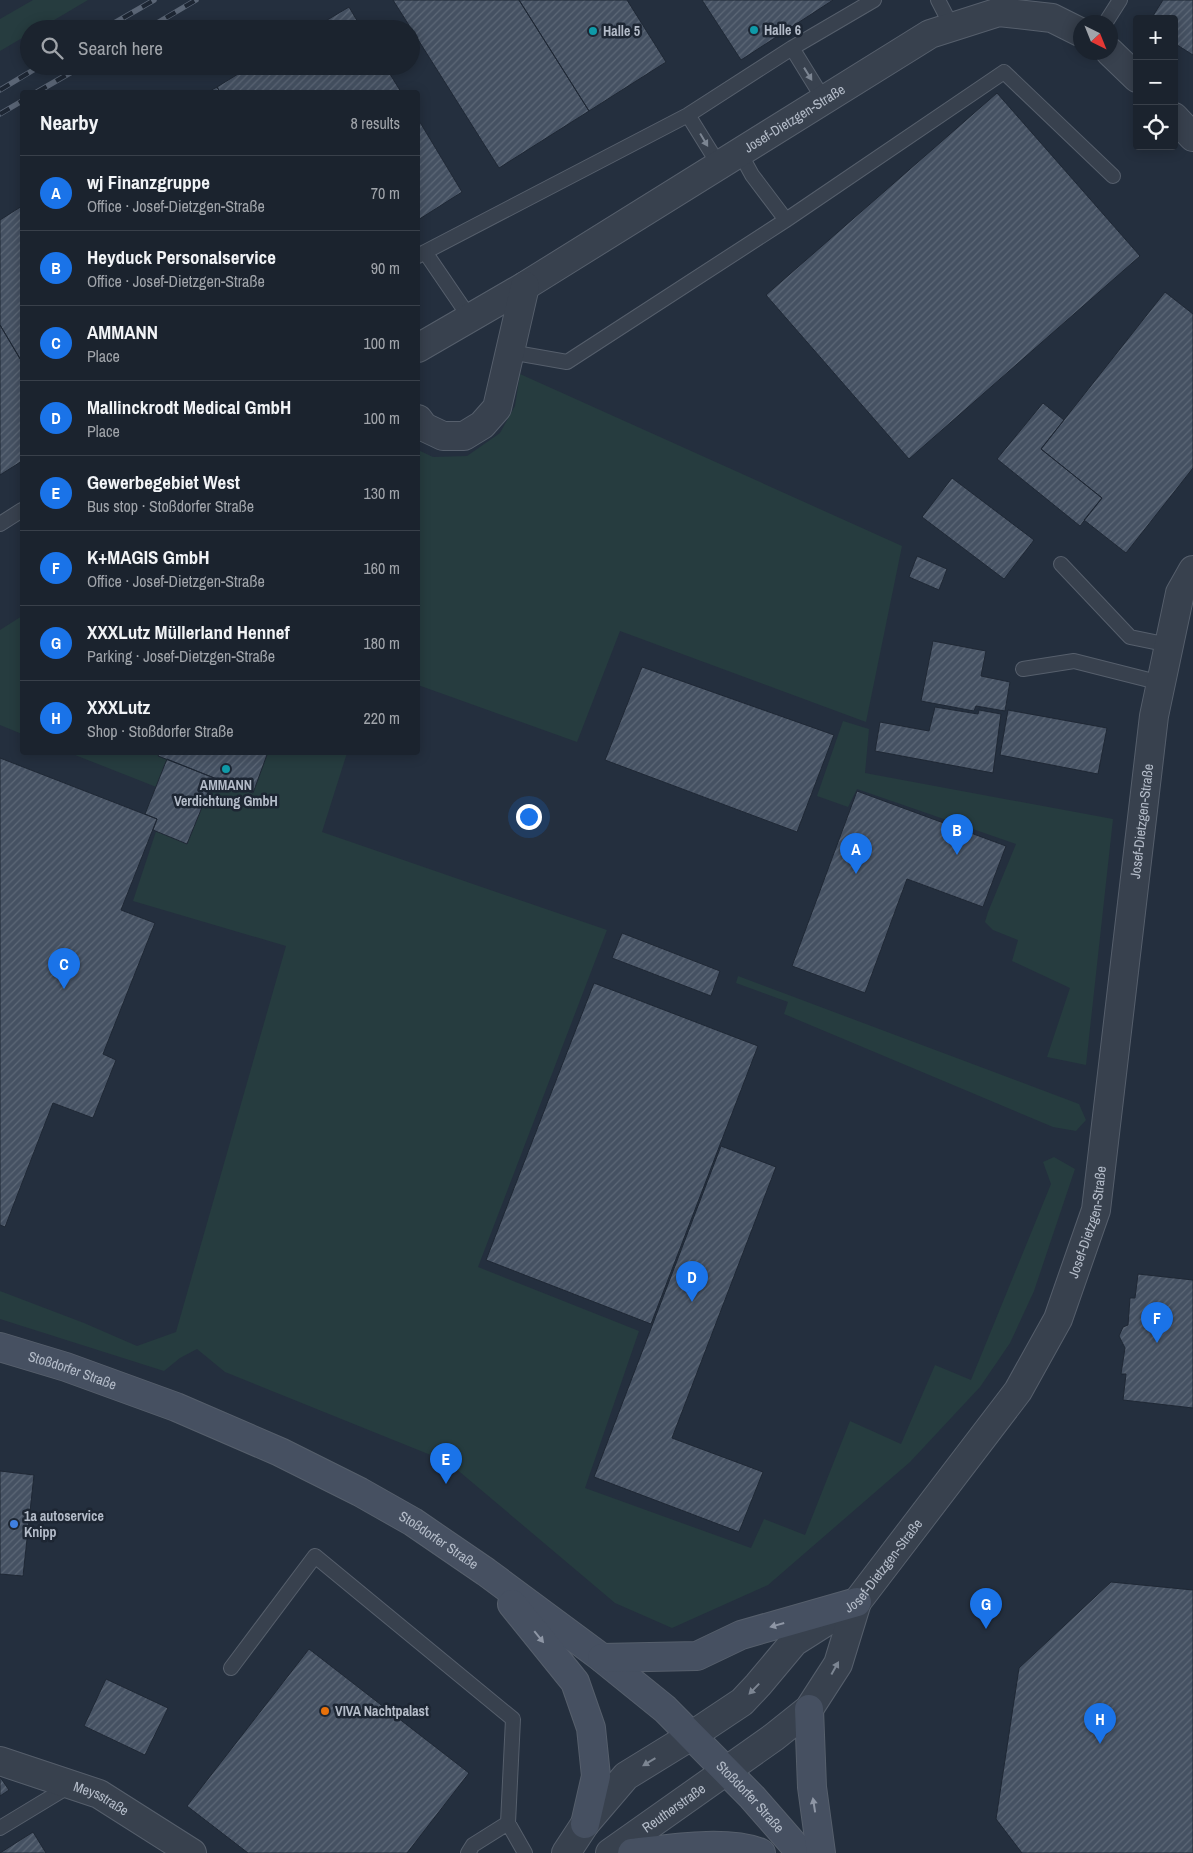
<!DOCTYPE html>
<html lang="en">
<head>
<meta charset="utf-8">
<style>
	:root { --surface:#1b232e; --page:#282f3a; --text:#f1f3f6; --muted:#a0a4aa; --line:#39404a; --accent:#1a73e8 }
	body { margin:0; font-family:"Archivo Narrow",sans-serif; background:var(--page); color:var(--text) }
	.controls { position:absolute; right:15px; top:15px; display:grid; overflow:hidden; border-radius:5px; box-shadow:0 2px 12px #0003 }
	.controls button { width:45px; height:45px; display:grid; place-items:center; padding:0; border:0; border-bottom:1px solid var(--line); background:var(--surface); color:var(--text); font:25px sans-serif }
	.compass { position:absolute; left:1073px; top:15px; width:45px; height:45px; border-radius:50%; background:var(--surface); box-shadow:0 2px 12px #0003; rotate:137deg }
	.you { position:absolute; left:528px; top:816px; width:18px; height:18px; margin:-12px; border:4px solid #fff; border-radius:50%; background:#1a73e8; box-shadow:0 0 0 8px #1a73e833 }
	.badge { display:grid; place-items:center; width:32px; height:32px; border-radius:50%; background:var(--accent); color:#fff; font-size:16px; font-weight:700 }
	.pin { position:absolute; translate:-50% -41px; filter:drop-shadow(0 1px 2px #0008) }
	.pin::after { content:''; position:absolute; top:26px; width:18px; height:15px; background:inherit; clip-path:polygon(0 0,100% 0,50% 100%) }
	.list { margin:0; padding:0; list-style:none }
	h2 { display:flex; justify-content:space-between; align-items:center; height:65px; margin:0; padding:0 20px; font-size:21px }
	h2 small { font-size:16px; font-weight:400; color:var(--muted) }
	.list li { display:grid; grid-template-columns:32px 1fr auto; gap:15px; align-items:center; box-sizing:border-box; height:75px; padding:0 20px; border-top:1px solid var(--line) }
	.list b { display:block; font-size:19px; white-space:nowrap }
	.list p { margin:0; font-size:16px; white-space:nowrap; color:var(--muted) }
	.list em { font-size:16px; font-style:normal; color:var(--muted) }
	.icon { flex:none; width:28px; height:28px; fill:none; stroke:currentColor; stroke-width:2; stroke-linecap:round; stroke-linejoin:round }
	.map { position:relative; flex:none; width:1193px; height:1853px; overflow:hidden }
	.search { position:absolute; background:var(--surface); box-shadow:0 2px 12px #0003; left:20px; top:20px; width:400px; height:55px; display:flex; align-items:center; gap:12px; box-sizing:border-box; padding:0 18px; border-radius:28px; color:var(--muted); font-size:19px }
	.panel { position:absolute; background:var(--surface); box-shadow:0 2px 12px #0003; left:20px; top:90px; width:400px; height:665px; border-radius:5px }
	.map>svg:first-child { display:block }
	.grass { fill:#263c3f }
	.building { fill:url(#building-hatch); stroke:#1f2835 }
	.lines { fill:none; stroke-linecap:round; stroke-linejoin:round }
	.service-casing { stroke:#565f6c; stroke-width:16 }
	.minor-casing { stroke:#565f6c; stroke-width:30 }
	.secondary-casing { stroke:#565f6c; stroke-width:30 }
	.service { stroke:#38414e; stroke-width:14 }
	.minor { stroke:#38414e; stroke-width:28 }
	.secondary { stroke:#465061; stroke-width:28 }
	.rail-casing { stroke:#5a6575; stroke-width:5.5 }
	.rail { stroke:#1d2633; stroke-width:4; stroke-dasharray:11; stroke-linecap:butt }
	.oneway { fill:#7c8592 }
	.oneway2 { fill:#8e96a5 }
	.culture-dot { fill:#0f9aa8; stroke:#1d2633; stroke-width:2 }
	.shop-dot { fill:#3f7fe0; stroke:#1d2633; stroke-width:2 }
	.food-dot { fill:#e8710a; stroke:#1d2633; stroke-width:2 }
	.labels { text-anchor:middle; dominant-baseline:central; stroke-width:5; stroke-linejoin:round; paint-order:stroke }
	.poi-label { font-size:14px; font-weight:bold; fill:#b4bcc9; stroke:#1d2633; text-anchor:start }
	.street-label { font-size:14px; fill:#b4bcc9; stroke:#1d2633 }
</style>
</head>
<body>
<div class="map">
<svg width="1193" height="1853" viewBox="0 0 1193 1853">
	<defs>
		<pattern id="building-hatch" width="6" height="6" patternUnits="userSpaceOnUse" patternTransform="scale(1.25)"><rect width="6" height="6" fill="#455162"/><path d="M-1 1l2-2M0 6l6-6M5 7l2-2" fill="none" stroke="#5d6877"/></pattern>
	</defs>
	<rect width="100%" height="100%" fill="#242f3e"/>
	<path class="grass" d="M33,0H88L39,29H29V34L0,51V19Z
		M520,374L902,546L866,722L620,631L577,742L418,685V450L433,457L467,456L500,433L515,406Z
		M22,616V734L0,725V630Z
		M843,721L869,729L865,773L1113,819L1086,1065L1047,1057L1070,988L1012,961L1018,940L993,930L985,922L988,912L1016,844L857,789L848,807L817,796Z
		M70,753H347L322,832L607,930L478,1267L639,1331L585,1488L751,1548L764,1519L805,1535L850,1421L901,1444L935,1365L971,1380L1051,1184L1043,1162L1054,1157L1075,1169L1034,1291L1010,1343L980,1387L910,1462L768,1585L672,1628L615,1603L448,1462L225,1372L197,1349L180,1358L164,1371L0,1319V1291L84,1323L137,1346L176,1332L286,946L133,901L169,792Z
		M738,976L1079,1104L1086,1120L1076,1131L1053,1127L784,1014L788,1002L736,983Z"/>
	<path class="building" d="M393,0H519L589,111L499,168Z
		M519,0H627L666,62L589,111Z
		M702,0H833L741,60Z
		M1163,0H1193V55L1174,43V19H1151Z
		M349,7L362,29H312Z
		M251,66H385L401,92H220L217,87Z
		M217,87L220,92H208Z
		M997,93L1140,256L909,459L766,295Z
		M418,119L462,192L418,220Z
		M22,206V362L0,325V220Z
		M1165,292L1193,314V468L1126,553L1084,520L1102,498L1041,449Z
		M0,325L22,362V461L0,475Z
		M1043,403L1064,420L1041,449L1102,498L1080,526L997,459Z
		M952,478L1034,540L1004,579L922,517Z
		M917,556L947,569L939,590L909,577Z
		M933,641L986,651L981,676L1010,682L1005,711L976,706L974,711L921,701Z
		M642,667L834,735L797,832L605,760Z
		M935,707L978,714L979,710L1001,714L993,773L875,751L880,722L929,731Z
		M1008,710L1107,728L1098,774L1000,755Z
		M160,752H268L253,793L158,756Z
		M0,758L157,819L121,910L155,923L103,1054L116,1060L93,1118L53,1103L5,1227L0,1225Z
		M167,759L214,778L187,844L153,830L157,819L145,814Z
		M857,791L1006,846L983,907L907,879L865,993L792,966Z
		M622,933L720,971L711,996L612,958Z
		M594,983L758,1046L651,1324L486,1260Z
		M721,1146L776,1167L672,1438L763,1472L739,1532L594,1477Z
		M1138,1274L1193,1280V1408L1123,1400L1126,1374H1121L1125,1348L1119,1336L1123,1327L1128,1325L1130,1298H1135Z
		M0,1471L34,1475L23,1576L0,1574Z
		M1111,1582L1193,1590V1853H1022L996,1819L1019,1668Z
		M309,1649L469,1773L407,1853H248L187,1806Z
		M106,1679L168,1708L145,1755L84,1726Z
		M0,1777L9,1790L0,1796Z
		M33,1832L46,1853H0Z"/>
	<g class="lines">
		<defs>
			<path id="service" d="M938,0L952,27
				M1106,22L1120,0
				M792,48L824,100
				M688,115L719,165
				M740,153L752,175L786,220
				M425,252L688,115L792,48L874,0
				M418,256L425,252L470,318
				M510,352L567,362L786,220L1004,72L1113,176
				M0,524L22,510
				M1061,564L1130,637L1169,645
				M1023,669L1074,661L1161,683
				M231,1668L315,1556L513,1719L508,1823L525,1853
				M0,1828L71,1785
				M468,1853L473,1845L508,1823"/>
			<g id="minor">
				<path d="M1110,52L1137,78"/>
				<path d="M1174,117L1193,137"/>
				<path id="s1" d="M418,348L525,286L930,34L999,12L1052,18L1080,32"/>
				<path d="M418,419L424,427L443,436H464L482,425L497,408L525,286"/>
				<path id="s2" d="M0,1761L99,1794L192,1853"/>
				<path id="s3" d="M566,1853L585,1824L626,1776L691,1736L742,1702L758,1685L794,1642L857,1602L1018,1391L1058,1319L1096,1210L1154,716L1180,593L1193,570"/>
				<path id="s4" d="M610,1853L774,1737L809,1709L838,1664L857,1602"/>
			</g>
			<g id="secondary">
				<path id="s5" d="M0,1347L66,1367L176,1407L280,1452L360,1492L413,1522L486,1572L602,1658L665,1709L752,1797L801,1853"/>
				<path d="M512,1604L575,1682L591,1728L596,1776L585,1824"/>
				<path d="M602,1658L697,1656L741,1635L857,1602"/>
				<path d="M809,1709L812,1787L821,1853"/>
				<path d="M632,1853C668,1849 727,1839 761,1853"/>
			</g>
		</defs>
		<use href="#service" class="service-casing"/>
		<use href="#minor" class="minor-casing"/>
		<use href="#secondary" class="secondary-casing"/>
		<use href="#service" class="service"/>
		<use href="#minor" class="minor"/>
		<use href="#secondary" class="secondary"/>
		<defs>
			<path id="rail" d="M104,29L154,0
				M147,29L196,0
				M0,90L40,66
				M37,92L82,66
				M0,114L22,101"/>
		</defs>
		<use href="#rail" class="rail-casing"/>
		<use href="#rail" class="rail"/>
	</g>
	<defs><path id="oneway-solid" d="M-6-.8H1V-3.2L6.5 0L1 3.2V.8H-6Z" transform="scale(1.25)"/></defs>
	<g class="oneway">
		<use href="#oneway-solid" transform="translate(808 74) rotate(58)"/>
		<use href="#oneway-solid" transform="translate(704 140) rotate(59)"/>
		<use href="#oneway-solid" transform="translate(835 1668) rotate(-61)"/>
		<use href="#oneway-solid" transform="translate(754 1689) rotate(134)"/>
		<use href="#oneway-solid" transform="translate(649 1762) rotate(149)"/>
	</g>
	<g class="oneway2">
		<use href="#oneway-solid" transform="translate(777 1625) rotate(164)"/>
		<use href="#oneway-solid" transform="translate(539 1637) rotate(51)"/>
		<use href="#oneway-solid" transform="translate(814 1805) rotate(-99)"/>
	</g>
	<g class="culture-dot">
		<circle cx="754" cy="30" r="5"/>
		<circle cx="593" cy="31" r="5"/>
		<circle cx="226" cy="769" r="5"/>
	</g>
	<circle class="shop-dot" cx="14" cy="1524" r="5"/>
	<circle class="food-dot" cx="325" cy="1711" r="5"/>
	<g class="labels">
		<g class="poi-label">
			<text x="764" y="30">Halle 6</text>
			<text x="603" y="31">Halle 5</text>
			<text x="226" y="785" text-anchor="middle">AMMANN<tspan x="226" dy="16">Verdichtung GmbH</tspan></text>
			<text x="24" y="1516">1a autoservice<tspan x="24" dy="16">Knipp</tspan></text>
			<text x="335" y="1711">VIVA Nachtpalast</text>
		</g>
		<g class="street-label">
			<text stroke="none"><textPath href="#s1" startOffset="441">Josef-Dietzgen-Straße</textPath></text>
			<text stroke="none"><textPath href="#s3" startOffset="1244">Josef-Dietzgen-Straße</textPath></text>
			<text stroke="none"><textPath href="#s3" startOffset="839">Josef-Dietzgen-Straße</textPath></text>
			<text stroke="none"><textPath href="#s5" startOffset="76">Stoßdorfer Straße</textPath></text>
			<text stroke="none"><textPath href="#s5" startOffset="481">Stoßdorfer Straße</textPath></text>
			<text stroke="none"><textPath href="#s3" startOffset="434">Josef-Dietzgen-Straße</textPath></text>
			<text stroke="none"><textPath href="#s5" startOffset="886">Stoßdorfer Straße</textPath></text>
			<text stroke="none"><textPath href="#s2" startOffset="108">Meysstraße</textPath></text>
			<text stroke="none"><textPath href="#s4" startOffset="78">Reutherstraße</textPath></text>
		</g>
	</g>
</svg>
<div class="controls">
<button>+</button>
<button>−</button>
<button><svg class="icon" aria-label="locate" viewBox="0 0 24 24"><circle cx="12" cy="12" r="6"/><path d="M12 2v4M12 18v4M2 12h4M18 12h4"/></svg></button>
</div>
<svg class="compass" viewBox="-18 -18 36 36"><path d="M0-13l5 13h-10z" fill="#e53935"/><path d="M0 13l5-13h-10z" fill="#a0a4aa"/></svg>
<div class="you"></div>
<div class="pin badge" style="left:856px;top:874px">A</div>
<div class="pin badge" style="left:957px;top:855px">B</div>
<div class="pin badge" style="left:64px;top:989px">C</div>
<div class="pin badge" style="left:692px;top:1302px">D</div>
<div class="pin badge" style="left:446px;top:1484px">E</div>
<div class="pin badge" style="left:1157px;top:1343px">F</div>
<div class="pin badge" style="left:986px;top:1629px">G</div>
<div class="pin badge" style="left:1100px;top:1744px">H</div>
<div class="search"><svg class="icon" aria-label="search" viewBox="0 0 24 24"><circle cx="10" cy="10" r="6"/><path d="M15 15l6 6"/></svg>Search here</div>
<section class="panel">
<h2>Nearby<small>8 results</small></h2>
<ul class="list">
<li><span class="badge">A</span><div><b>wj Finanzgruppe</b><p>Office · Josef-Dietzgen-Straße</p></div><em>70 m</em></li>
<li><span class="badge">B</span><div><b>Heyduck Personalservice</b><p>Office · Josef-Dietzgen-Straße</p></div><em>90 m</em></li>
<li><span class="badge">C</span><div><b>AMMANN</b><p>Place</p></div><em>100 m</em></li>
<li><span class="badge">D</span><div><b>Mallinckrodt Medical GmbH</b><p>Place</p></div><em>100 m</em></li>
<li><span class="badge">E</span><div><b>Gewerbegebiet West</b><p>Bus stop · Stoßdorfer Straße</p></div><em>130 m</em></li>
<li><span class="badge">F</span><div><b>K+MAGIS GmbH</b><p>Office · Josef-Dietzgen-Straße</p></div><em>160 m</em></li>
<li><span class="badge">G</span><div><b>XXXLutz Müllerland Hennef</b><p>Parking · Josef-Dietzgen-Straße</p></div><em>180 m</em></li>
<li><span class="badge">H</span><div><b>XXXLutz</b><p>Shop · Stoßdorfer Straße</p></div><em>220 m</em></li>
</ul>
</section>
</div>
</body>
</html>
